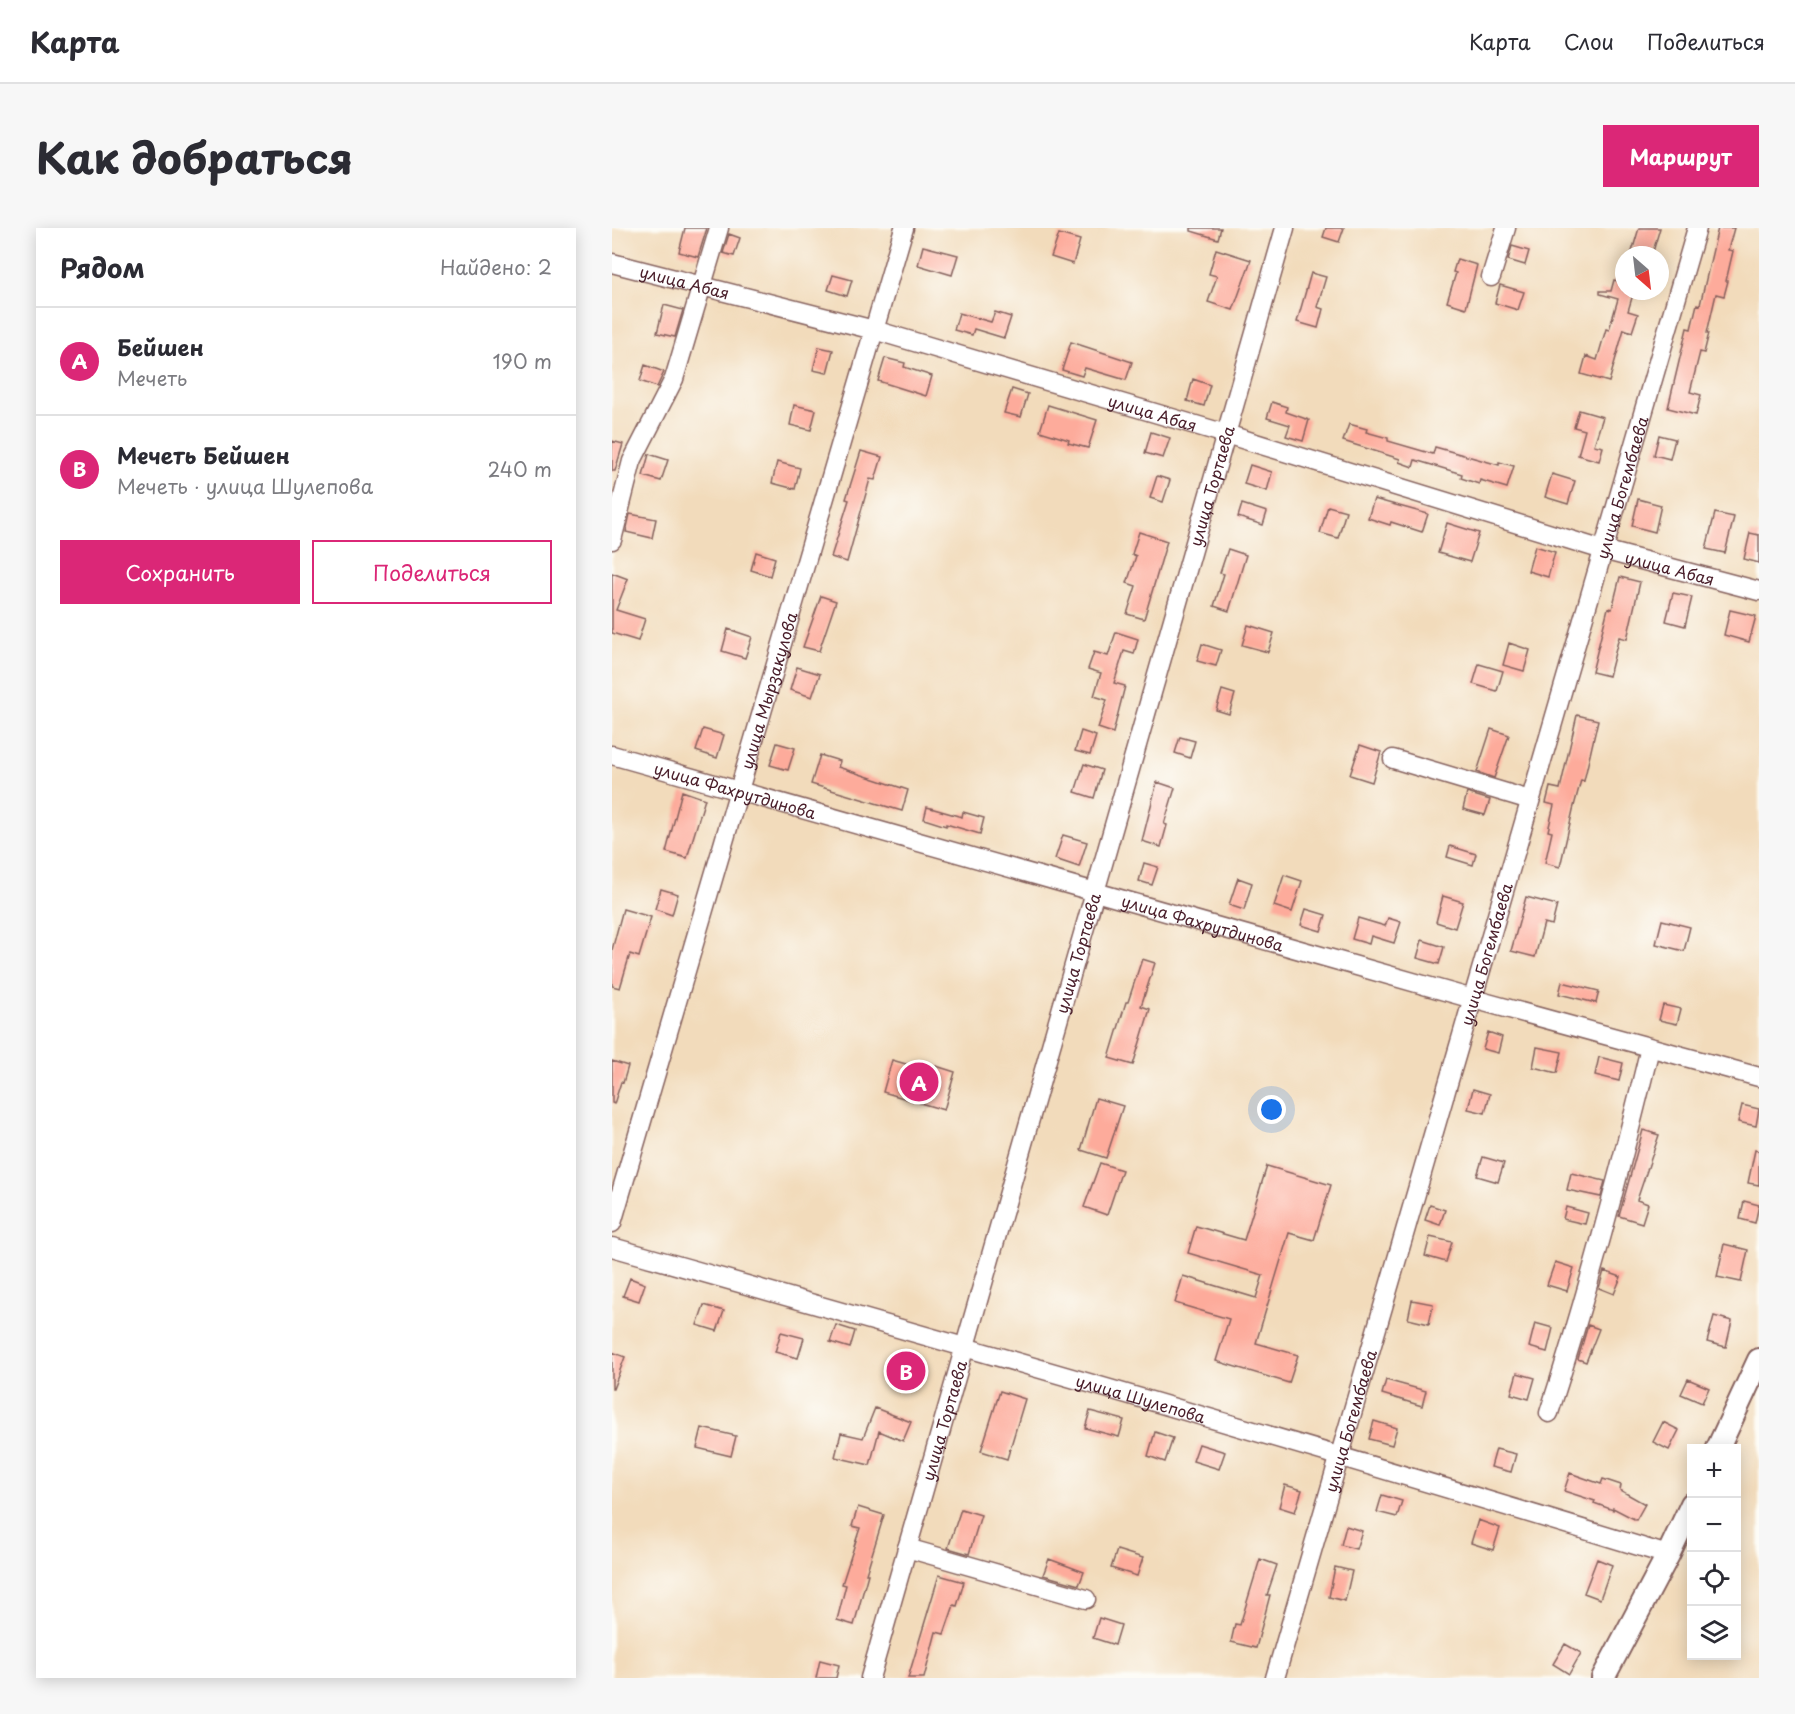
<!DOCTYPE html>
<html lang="ru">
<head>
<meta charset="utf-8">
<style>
	:root { --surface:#fff; --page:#f7f7f7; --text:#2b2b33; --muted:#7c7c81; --line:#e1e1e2; --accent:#db2777 }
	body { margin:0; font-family:"Playpen Sans",sans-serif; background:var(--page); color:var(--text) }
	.controls { position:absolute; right:18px; bottom:18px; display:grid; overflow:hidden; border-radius:0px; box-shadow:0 3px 15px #0003 }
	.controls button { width:54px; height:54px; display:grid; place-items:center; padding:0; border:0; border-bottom:2px solid var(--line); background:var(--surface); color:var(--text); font:30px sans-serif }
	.compass { position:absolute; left:1003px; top:18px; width:54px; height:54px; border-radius:50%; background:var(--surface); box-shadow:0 3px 15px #0003; rotate:152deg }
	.you { position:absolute; left:660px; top:882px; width:21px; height:21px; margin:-15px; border:4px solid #fff; border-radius:50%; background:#1a73e8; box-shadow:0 0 0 9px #1a73e833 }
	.badge { display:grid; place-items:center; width:39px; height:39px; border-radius:50%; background:var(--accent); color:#fff; font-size:20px; font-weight:700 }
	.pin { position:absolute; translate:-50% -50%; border:3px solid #fff; box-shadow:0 2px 6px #0006 }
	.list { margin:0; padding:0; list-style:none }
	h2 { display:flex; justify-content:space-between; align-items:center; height:78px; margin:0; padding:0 24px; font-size:26px }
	h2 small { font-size:20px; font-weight:400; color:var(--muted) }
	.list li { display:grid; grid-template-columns:39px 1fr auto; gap:18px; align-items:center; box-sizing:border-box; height:108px; padding:0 24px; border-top:2px solid var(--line) }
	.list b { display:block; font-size:22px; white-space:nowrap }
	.list p { margin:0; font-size:20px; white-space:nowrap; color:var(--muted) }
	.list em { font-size:20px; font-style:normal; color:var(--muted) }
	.actions { display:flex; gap:12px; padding:18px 24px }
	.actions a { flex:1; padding:14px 0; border:2px solid var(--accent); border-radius:0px; text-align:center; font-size:21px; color:var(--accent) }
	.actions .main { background:var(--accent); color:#fff }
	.icon { flex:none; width:33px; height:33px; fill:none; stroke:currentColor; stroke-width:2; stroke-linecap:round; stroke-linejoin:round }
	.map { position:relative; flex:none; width:1147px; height:1450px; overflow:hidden; border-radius:0px }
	header { display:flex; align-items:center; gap:36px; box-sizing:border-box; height:84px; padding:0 30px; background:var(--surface); border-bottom:2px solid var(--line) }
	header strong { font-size:28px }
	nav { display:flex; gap:33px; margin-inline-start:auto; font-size:21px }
	.intro { display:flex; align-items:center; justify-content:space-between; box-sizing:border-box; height:144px; padding:0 36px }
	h1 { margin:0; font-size:42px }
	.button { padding:15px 27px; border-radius:0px; background:var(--accent); color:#fff; font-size:21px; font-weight:700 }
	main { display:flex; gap:36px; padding:0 36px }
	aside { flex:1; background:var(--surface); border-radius:0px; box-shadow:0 3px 15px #0003 }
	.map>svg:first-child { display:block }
	.building { fill:#fdab9b }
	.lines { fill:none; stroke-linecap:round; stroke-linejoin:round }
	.minor-casing { stroke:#85615d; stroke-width:21 }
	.major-casing { stroke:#85615d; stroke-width:26 }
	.minor { stroke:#fff; stroke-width:18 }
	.major { stroke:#fff; stroke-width:22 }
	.labels { text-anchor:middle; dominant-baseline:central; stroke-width:4.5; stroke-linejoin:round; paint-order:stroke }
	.street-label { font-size:16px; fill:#4a1f2b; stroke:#fdfcf7 }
</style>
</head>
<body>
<header>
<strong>Карта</strong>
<nav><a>Карта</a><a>Слои</a><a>Поделиться</a></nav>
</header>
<div class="intro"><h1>Как добраться</h1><a class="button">Маршрут</a></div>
<main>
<aside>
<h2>Рядом<small>Найдено: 2</small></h2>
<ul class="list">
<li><span class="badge">A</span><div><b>Бейшен</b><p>Мечеть</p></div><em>190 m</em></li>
<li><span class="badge">B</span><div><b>Мечеть Бейшен</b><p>Мечеть · улица Шулепова</p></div><em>240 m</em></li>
</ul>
<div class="actions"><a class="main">Сохранить</a><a>Поделиться</a></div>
</aside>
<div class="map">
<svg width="1147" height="1450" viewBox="0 0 1147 1450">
	<rect width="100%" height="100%" fill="#fdfcf7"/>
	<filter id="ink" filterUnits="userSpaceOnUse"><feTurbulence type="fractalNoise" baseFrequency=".0167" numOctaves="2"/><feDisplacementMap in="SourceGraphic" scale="12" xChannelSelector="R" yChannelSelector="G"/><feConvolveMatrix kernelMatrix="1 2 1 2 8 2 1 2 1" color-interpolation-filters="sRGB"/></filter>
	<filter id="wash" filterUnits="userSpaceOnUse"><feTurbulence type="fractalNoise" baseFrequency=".008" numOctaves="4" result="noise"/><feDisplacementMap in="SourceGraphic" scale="24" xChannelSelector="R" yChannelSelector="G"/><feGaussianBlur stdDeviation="1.35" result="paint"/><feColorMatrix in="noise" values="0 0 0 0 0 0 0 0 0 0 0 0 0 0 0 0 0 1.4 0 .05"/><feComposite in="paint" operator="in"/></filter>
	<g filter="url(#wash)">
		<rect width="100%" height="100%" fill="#f2dbbb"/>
		<g id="blocks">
			<path class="building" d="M73,0H95L86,29L67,24Z
				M579,0H609L606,11L579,3Z
				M714,0H732L727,14L711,9Z
				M1027,0H1048L1040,27H1019Z
				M1106,0H1122L1116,22L1121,23L1114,53H1116L1112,68L1104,66L1095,105H1097L1092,125L1088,124L1078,164L1089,167L1084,187L1056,180L1075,100L1079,101L1085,76L1088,77Z
				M117,6L128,10L122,28L111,25Z
				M447,6L468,12L461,36L439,29Z
				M311,18L346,27L340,47L306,37Z
				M900,18L917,23L913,37L896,32Z
				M604,21L639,32L621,82L596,74L605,48L597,46Z
				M845,31L865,37L854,80L835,74L844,45L841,44Z
				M699,45L714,49L705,79L711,81L706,100L685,94Z
				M221,47L240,52L235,68L216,62Z
				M1002,52L1012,55V63H1022L1016,83L1026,86L1020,104L1012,101L997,154L969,146L974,128L985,132L994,101L997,102L1006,71L988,66V63H999Z
				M888,57L912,64L906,82L883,75Z
				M52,77L71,82L63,109L45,105Z
				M383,84L399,89L392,110L362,101L360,107L342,102L347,85L379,94Z
				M459,114L520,134L514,152L473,140L470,148L450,142Z
				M207,119L221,122L215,145L201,142Z
				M273,130L293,135L292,139L320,148L314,168L266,153Z
				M33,137L52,144L45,159L28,153Z
				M581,151L598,157L592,178L575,173Z
				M400,161L416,166L409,189L392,185Z
				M660,174L675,179L674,184L697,192L691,213L674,208L678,197L655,190Z
				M182,177L204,182L199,202L178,197Z
				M436,177L485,192L476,220L456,215L457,212L428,203Z
				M967,182L991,189L982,217L991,219L987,233L966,227L973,202L962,199Z
				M737,196L755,201L754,204L776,210V213L821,226L823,219L887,237V234L902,238L895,260L868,252L867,256L849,250L850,246L803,232L801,239L787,234L788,231L731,213Z
				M539,204L558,210L551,230L533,225Z
				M1047,207L1063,211L1058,231L1042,227Z
				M0,213L11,216L3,243H0Z
				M249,223L270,229L263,252L258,251L235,334L219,329L237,272L234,271Z
				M37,226L56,232L49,253L31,248Z
				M165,234L188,240L183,261L160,255Z
				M638,237L660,244L655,263L632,256Z
				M940,246L963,253L956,276L933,269Z
				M545,248L558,252L551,274L538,270Z
				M762,271L816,286L810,304L779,294L778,297L756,290Z
				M1026,271L1049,277L1043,304L1020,298Z
				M630,276L655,284L651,297L626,289Z
				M716,278L734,283L726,310L708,305Z
				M1103,285L1122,289L1113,325L1094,321Z
				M18,286L44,291L40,310L14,304Z
				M835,295L867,305L858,334L826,325Z
				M527,304L555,313L532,391L515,386L524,358L515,355L524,328L520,326Z
				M1138,305L1147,307V335L1132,331Z
				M923,318L943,324L936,349L916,343Z
				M616,321L634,327L617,383L602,378L612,346L608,345Z
				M144,324L163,330L158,348L139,342Z
				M0,345L16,351L4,382L33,391L26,413L0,405Z
				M1008,349L1028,354L1015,411L1007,409L997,448L980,444L996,380L1000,381Z
				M1061,365L1080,369L1073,398L1054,393Z
				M209,368L224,373L207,423L191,419Z
				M1118,382L1144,388L1137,414L1112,407Z
				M636,397L662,405L656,424L630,417Z
				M116,401L140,409L133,430L110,423Z
				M504,404L526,411L522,426L512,423L502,455L513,458L501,505L486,500L495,472L482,468L489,445L476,441L482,424L496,428Z
				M897,415L918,422L912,443L891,437Z
				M590,416L609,422L604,438L585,433Z
				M867,436L891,443L885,463L861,456Z
				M185,439L208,446L200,469L178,462Z
				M610,462L623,466L617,486L604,482Z
				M965,487L986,492L972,553L969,552L961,582L948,639L933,635L940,604L936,603L942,577L934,575L938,559L948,561Z
				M91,501L112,507L105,530L84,523Z
				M879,501L897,507L882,550L865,544Z
				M469,503L484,508L478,527L463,523Z
				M568,509L583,513L578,530L563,525Z
				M165,515L183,520L176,542L158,537Z
				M748,517L769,524L760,554L738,547Z
				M208,527L228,533L226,539L296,562L290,583L199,556Z
				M472,536L490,542L482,570L463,564Z
				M545,554L563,560L552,596L555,597L549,619L530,613Z
				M70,563L93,571L75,630L54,624Z
				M855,565L878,572L873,587L851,581Z
				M315,579L350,589L351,584L372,590L368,606L334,596V598L312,591Z
				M451,607L475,614L467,639L443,631Z
				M838,618L864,626L861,637L835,629Z
				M532,635L546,639L540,657L527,653Z
				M672,647L690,653L680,684L662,678Z
				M626,650L640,655L632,682L617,677Z
				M49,661L66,666L60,687L43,681Z
				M831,668L851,674L843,700L824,694Z
				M914,669L945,677L940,697L932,695L923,729L899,723Z
				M11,681L39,689L27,729L18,726L8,760L0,758V722Z
				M694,681L714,687L709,703L689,697Z
				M746,690L773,698L776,690L789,694L782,715L759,708L757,716L740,711Z
				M1050,692L1078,699L1072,723L1044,716Z
				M810,712L832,719L827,736L805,730Z
				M530,731L543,735L529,778L538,781L521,837L497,830L514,774H516Z
				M950,754L987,763L984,775L947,766Z
				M1051,777L1069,781L1065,796L1047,792Z
				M876,804L890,809L886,825L871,821Z
				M925,819L950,824L945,845L921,839Z
				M987,829L1011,835L1007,853L983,847Z
				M280,832L322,844L324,838L343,844L332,882L271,864Z
				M0,833L16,838L11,855L9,854L2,876L0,875Z
				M861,861L878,866L873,885L856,881Z
				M484,870L511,878L494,930L469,922Z
				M1130,877L1147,881L1144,898L1126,894Z
				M1031,902L1047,907L1025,972L1036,976L1030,995L1007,988Z
				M1143,922L1147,923V957L1136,955Z
				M871,929L892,935L886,954L865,948Z
				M488,935L510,942L495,987L472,979Z
				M655,938L719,957L702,1012L677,1005L644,1115L686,1127L677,1155L604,1133L617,1091L563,1075L571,1048L644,1070L651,1047L576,1025L584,998L632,1012Z
				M959,945L993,953L989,969L955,962Z
				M1132,973L1147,977L1143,995L1128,991Z
				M818,977L833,982L828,997L813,992Z
				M954,979L976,985L973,996L951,991Z
				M818,1009L840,1014L834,1034L813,1028Z
				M1112,1016L1136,1022L1129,1054L1105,1049Z
				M943,1034L962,1040L955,1063L935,1057Z
				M992,1043L1009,1049L1002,1066L987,1060Z
				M18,1050L33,1056L27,1073L11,1068Z
				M800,1072L821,1076L817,1096L796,1091Z
				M92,1077L112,1083L105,1103L85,1097Z
				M1102,1088L1120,1093L1114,1119L1095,1114Z
				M923,1095L941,1100L935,1124L917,1119Z
				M224,1097L243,1103L238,1120L218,1114Z
				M976,1097L987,1101L974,1134L966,1131Z
				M169,1104L192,1110L186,1130L163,1124Z
				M0,1124L13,1129L1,1161H0Z
				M287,1126L310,1133L302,1160L279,1153Z
				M905,1145L923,1150L917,1171L899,1166Z
				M1076,1151L1097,1160L1090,1175L1069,1166Z
				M774,1152L814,1163L810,1178L770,1166Z
				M388,1163L413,1171L395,1231L369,1223Z
				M263,1180L299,1194L291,1213L267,1203L258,1237L223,1229L229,1205L251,1210Z
				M478,1183L512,1192L507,1209L473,1200Z
				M762,1193L785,1200L780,1217L757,1211Z
				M1051,1194L1067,1202L1057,1222L1041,1214Z
				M90,1200L124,1208L119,1228L85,1220Z
				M543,1204L561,1210L553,1234L536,1228Z
				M587,1216L613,1224L607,1241L581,1233Z
				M884,1221L904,1226L899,1244L879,1239Z
				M958,1245L989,1256L991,1251L1009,1257L1008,1262L1033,1276L1024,1292L1001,1280V1282L982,1275L983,1273L952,1263Z
				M673,1257L690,1262L683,1284L667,1279Z
				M770,1267L790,1273L785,1289L765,1284Z
				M246,1279L272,1287L254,1346H256L242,1397L225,1392L234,1357L230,1356L248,1300L240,1298Z
				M349,1281L369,1287L357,1326L336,1320Z
				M866,1292L888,1300L881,1322L859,1315Z
				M734,1298L750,1303L744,1321L729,1317Z
				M505,1322L531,1330L525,1348L499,1340Z
				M437,1331L472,1344L467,1357L431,1347Z
				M648,1331L665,1337L655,1367H658L644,1420L619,1414L623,1396L628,1397Z
				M985,1331L1000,1337L988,1371L972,1365Z
				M723,1339L740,1343L733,1373L717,1369Z
				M327,1347L352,1354L345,1378L342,1377L332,1406L324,1404L312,1450H296Z
				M487,1390L509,1397L503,1417L481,1410Z
				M953,1416L969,1425L957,1446L941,1436Z
				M208,1432L227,1437L224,1450H204Z"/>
		</g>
	</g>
	<g filter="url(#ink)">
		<use href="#blocks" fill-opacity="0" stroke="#85615d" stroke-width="1.5"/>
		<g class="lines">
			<defs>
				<g id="minor">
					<path id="s1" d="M0,35L262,102L614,206L991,322L1147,363"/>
					<path d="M879,49L894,0"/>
					<path d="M0,312L20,233L62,151L107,0"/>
					<path id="s2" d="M0,527L861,771L1147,849"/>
					<path d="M781,531L918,572"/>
					<path id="s3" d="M0,995L292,0"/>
					<path id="s4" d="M0,1019C353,1118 705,1220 1056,1327"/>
					<path d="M937,1185C976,1065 1008,943 1038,820"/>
					<path d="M295,1320L474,1371"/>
					<path id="s5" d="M258,1450L673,0"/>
					<path id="s6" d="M663,1450L1085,0"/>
				</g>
				<path id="major" d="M1106,1220L1147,1132
					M991,1450L1056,1327L1080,1276"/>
			</defs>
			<use href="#minor" class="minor-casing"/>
			<use href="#major" class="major-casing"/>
			<use href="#minor" class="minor"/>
			<use href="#major" class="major"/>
		</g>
	</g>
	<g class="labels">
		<g class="street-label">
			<text stroke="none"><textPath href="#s1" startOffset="75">улица Абая</textPath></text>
			<text stroke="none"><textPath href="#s1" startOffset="561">улица Абая</textPath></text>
			<text stroke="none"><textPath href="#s5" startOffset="1240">улица Тортаева</textPath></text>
			<text stroke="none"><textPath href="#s6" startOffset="1240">улица Богембаева</textPath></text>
			<text stroke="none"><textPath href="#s1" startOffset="1101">улица Абая</textPath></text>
			<text stroke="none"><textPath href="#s3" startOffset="555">улица Мырзакулова</textPath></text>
			<text stroke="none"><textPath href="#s2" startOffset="128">улица Фахрутдинова</textPath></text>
			<text stroke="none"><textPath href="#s2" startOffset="614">улица Фахрутдинова</textPath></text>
			<text stroke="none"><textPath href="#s5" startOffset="754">улица Тортаева</textPath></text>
			<text stroke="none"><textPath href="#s6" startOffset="754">улица Богембаева</textPath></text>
			<text stroke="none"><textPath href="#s4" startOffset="550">улица Шулепова</textPath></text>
			<text stroke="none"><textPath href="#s5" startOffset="268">улица Тортаева</textPath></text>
			<text stroke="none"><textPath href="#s6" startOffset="268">улица Богембаева</textPath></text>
		</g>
	</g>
</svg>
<div class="controls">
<button>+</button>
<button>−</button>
<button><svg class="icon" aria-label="locate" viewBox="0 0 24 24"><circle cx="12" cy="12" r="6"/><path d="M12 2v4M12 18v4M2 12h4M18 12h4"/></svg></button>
<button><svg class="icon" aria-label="layers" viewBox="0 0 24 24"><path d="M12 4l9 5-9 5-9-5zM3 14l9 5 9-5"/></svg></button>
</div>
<svg class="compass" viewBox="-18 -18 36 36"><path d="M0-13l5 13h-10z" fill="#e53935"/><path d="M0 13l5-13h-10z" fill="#7c7c81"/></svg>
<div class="you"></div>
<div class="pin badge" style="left:307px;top:854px">A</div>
<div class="pin badge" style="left:294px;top:1143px">B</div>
</div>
</main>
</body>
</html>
